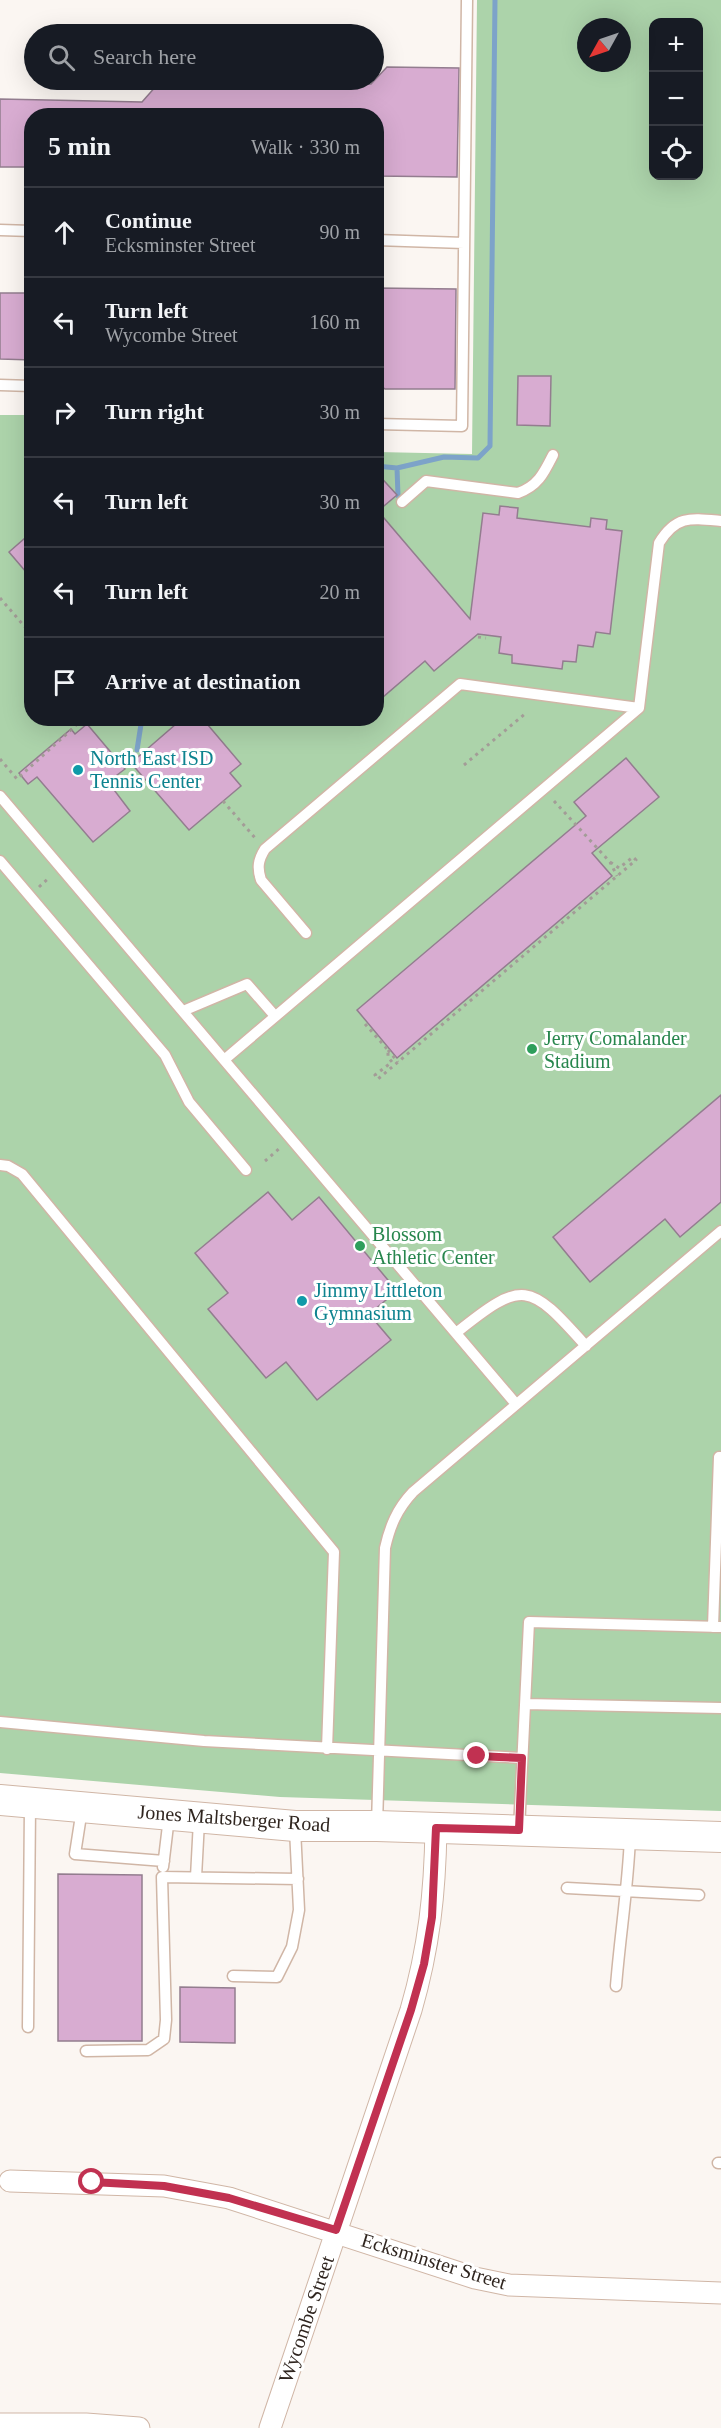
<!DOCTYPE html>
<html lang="en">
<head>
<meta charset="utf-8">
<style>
	:root { --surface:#171b24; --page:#20242c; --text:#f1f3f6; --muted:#9ea1a6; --line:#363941 }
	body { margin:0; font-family:Georgia,serif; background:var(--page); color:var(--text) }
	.controls { position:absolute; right:18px; top:18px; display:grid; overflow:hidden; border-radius:12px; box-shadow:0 6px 24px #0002 }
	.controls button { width:54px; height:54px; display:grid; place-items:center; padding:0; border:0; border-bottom:2px solid var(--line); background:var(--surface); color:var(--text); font:30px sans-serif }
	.compass { position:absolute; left:577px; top:18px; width:54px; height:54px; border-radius:50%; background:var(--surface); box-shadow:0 6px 24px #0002; rotate:230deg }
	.stop { position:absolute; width:18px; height:18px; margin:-14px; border:4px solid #c13151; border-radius:50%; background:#fff }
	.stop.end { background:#c13151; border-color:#fff; box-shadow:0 2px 6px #0008 }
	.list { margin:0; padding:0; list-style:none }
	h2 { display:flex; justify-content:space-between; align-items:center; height:78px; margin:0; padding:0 24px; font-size:26px }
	h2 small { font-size:20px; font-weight:400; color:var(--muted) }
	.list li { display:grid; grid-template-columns:39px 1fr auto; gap:18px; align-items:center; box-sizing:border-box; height:90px; padding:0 24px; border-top:2px solid var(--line) }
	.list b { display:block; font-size:22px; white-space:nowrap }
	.list p { margin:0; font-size:20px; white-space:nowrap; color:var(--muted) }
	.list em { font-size:20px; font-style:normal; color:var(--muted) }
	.icon { flex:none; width:33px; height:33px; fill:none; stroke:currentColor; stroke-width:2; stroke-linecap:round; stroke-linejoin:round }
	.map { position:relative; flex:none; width:721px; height:2428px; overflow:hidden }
	.search { position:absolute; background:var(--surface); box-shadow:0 6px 24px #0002; left:24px; top:24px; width:360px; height:66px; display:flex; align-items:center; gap:15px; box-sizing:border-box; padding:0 21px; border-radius:33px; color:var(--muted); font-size:22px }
	.panel { position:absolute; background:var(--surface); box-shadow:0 6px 24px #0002; left:24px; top:108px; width:360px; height:618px; border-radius:24px }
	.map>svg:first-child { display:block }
	.green { fill:#acd3aa; fill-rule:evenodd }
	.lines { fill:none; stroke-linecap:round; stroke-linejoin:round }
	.stream { stroke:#7da3c9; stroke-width:5 }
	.building { fill:#d8acd1; stroke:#937d8f; stroke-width:1.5 }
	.lane-casing { stroke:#d0b6a6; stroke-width:13 }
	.street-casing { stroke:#d0b6a6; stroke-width:23 }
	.secondary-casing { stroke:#d0b6a6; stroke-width:32 }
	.path { stroke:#a39c97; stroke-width:3; stroke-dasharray:3 4.5; stroke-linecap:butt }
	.lane { stroke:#fff; stroke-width:10 }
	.street { stroke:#fff; stroke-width:21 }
	.secondary { stroke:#fff; stroke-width:30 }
	.route { stroke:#c13151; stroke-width:8 }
	.culture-dot { fill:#0f9aa8; stroke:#fff; stroke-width:2 }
	.leisure-dot { fill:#2e9e5b; stroke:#fff; stroke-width:2 }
	.labels { text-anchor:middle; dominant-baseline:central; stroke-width:6; stroke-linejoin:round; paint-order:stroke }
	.culture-label { font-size:20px; fill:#0d838f; stroke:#fff; text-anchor:start }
	.leisure-label { font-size:20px; fill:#27864d; stroke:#fff; text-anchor:start }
	.street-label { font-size:20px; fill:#302620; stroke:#fff }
</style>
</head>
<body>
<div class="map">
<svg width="721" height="2428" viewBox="0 0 721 2428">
	<rect width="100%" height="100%" fill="#fbf6f2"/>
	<path class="green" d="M477,0H721V1811L280,1797L0,1773V415H31L32,718H376L377,452L472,454ZM654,22H698V176H654ZM586,27H622V63H586Z"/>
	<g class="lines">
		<path class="stream" d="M376,466L397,468L444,457L478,458L490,446L495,0
			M397,468L398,496
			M123,718L141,720
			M137,750L142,718"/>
	</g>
	<path class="building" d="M387,67L459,68L457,177L376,176V116H32V167H0V99L142,102L157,85L371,84Z
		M376,288L456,289L455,389H385L376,382Z
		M0,293H32V360L0,359Z
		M518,376H551L550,426L517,425Z
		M376,472L397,495L378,511L470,619L483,513L499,515L500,506L518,508L517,518L590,527L591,518L607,520L606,529L622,531L610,634L596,632L593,647L578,645L576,662L563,661L562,669L512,663V655L499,653L501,637L478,634L434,671L425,661L376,703Z
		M32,532V579L9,552Z
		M183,718H202L241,764L230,773L241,786L189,830L131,763Z
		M87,724L125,769L108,782L130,811L93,842L37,777L28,784L19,773L71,729L75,734Z
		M626,758L659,797L592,853L612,876L397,1058L357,1010L586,816L574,802Z
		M721,1095V1202L680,1237L665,1219L590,1282L553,1237Z
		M268,1192L292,1220L319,1197L397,1291L369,1314L391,1340L317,1400L286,1362L266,1378L208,1309L228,1293L195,1253Z
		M58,1874L142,1875V2041H58Z
		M180,1987L235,1988V2043L180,2042Z"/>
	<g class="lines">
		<defs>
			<path id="lane" d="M0,230L32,231
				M376,240L464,243
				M0,385L32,386
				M376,424L462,426L467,0
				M402,502L426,481L518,493C538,486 544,473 553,455
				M0,796L516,1404
				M0,861L165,1055L189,1102L246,1170
				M306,933L261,880C257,868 258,860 265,849L460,684L639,708
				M183,1011L247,984L275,1016
				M224,1060L639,708L659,543C676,515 691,518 721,521
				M0,1165L8,1166L22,1174L334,1552L327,1749
				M456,1333C523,1279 529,1282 586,1346
				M713,1627L719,1457H721
				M525,1704L721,1708
				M0,1722L204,1741L522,1758
				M82,1809L75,1854L164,1861
				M377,1825L385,1548C390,1526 397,1509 413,1492L721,1231
				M519,1830L529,1622L721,1627
				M163,1867L169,1817
				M196,1877L199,1821
				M567,1888L699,1895
				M233,1976L277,1977L292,1947L299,1910L295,1829
				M616,1986C620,1936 628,1887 630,1837
				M28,2027L30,1806
				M86,2051L148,2050L164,2039L166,2020L162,1877L298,1879
				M718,2163H721"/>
			<path id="street" d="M10,2181L164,2186L229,2198L475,2278L509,2285L721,2293
				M0,2424H86L139,2428
				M270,2428L411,2010C429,1948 435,1893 436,1828"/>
			<path id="secondary" d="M0,1800L295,1826H377L721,1837"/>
		</defs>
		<use href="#lane" class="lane-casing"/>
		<use href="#street" class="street-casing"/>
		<use href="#secondary" class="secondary-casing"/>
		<path class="path" d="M0,598L32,635
			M478,637L486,638
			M0,759L17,779L84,718
			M464,765L526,713
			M223,801L256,839
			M554,801L610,862L617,876
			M39,887L50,877
			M365,1024L388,1050V1057L392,1062L375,1075L378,1079L636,860L633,857L619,868L610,862
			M388,1050L398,1062
			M265,1161L280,1148"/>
		<use href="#lane" class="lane"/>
		<use href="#street" class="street"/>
		<use href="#secondary" class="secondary"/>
	</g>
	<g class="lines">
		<path class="route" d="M92,2182L164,2186L229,2198L336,2230L411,2010L424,1964L432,1917L436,1828L519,1830L522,1758L477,1756"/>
	</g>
	<g class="culture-dot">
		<circle cx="78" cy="770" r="6"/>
		<circle cx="302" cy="1301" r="6"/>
	</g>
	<g class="leisure-dot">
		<circle cx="532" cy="1049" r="6"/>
		<circle cx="360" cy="1246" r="6"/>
	</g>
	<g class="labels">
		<g class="culture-label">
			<text x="90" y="758">North East ISD<tspan x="90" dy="23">Tennis Center</tspan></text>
			<text x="314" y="1290">Jimmy Littleton<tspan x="314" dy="23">Gymnasium</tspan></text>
		</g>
		<g class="leisure-label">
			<text x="544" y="1038">Jerry Comalander<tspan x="544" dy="23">Stadium</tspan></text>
			<text x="372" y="1234">Blossom<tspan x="372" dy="23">Athletic Center</tspan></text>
		</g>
		<g class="street-label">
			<text transform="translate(234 1818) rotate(4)">Jones Maltsberger Road</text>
			<text transform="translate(434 2261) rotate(17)">Ecksminster Street</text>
			<text transform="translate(306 2319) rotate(-71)">Wycombe Street</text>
		</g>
	</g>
</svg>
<div class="controls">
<button>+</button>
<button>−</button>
<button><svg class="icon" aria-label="locate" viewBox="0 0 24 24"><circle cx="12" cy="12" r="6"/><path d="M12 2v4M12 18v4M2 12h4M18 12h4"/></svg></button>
</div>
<svg class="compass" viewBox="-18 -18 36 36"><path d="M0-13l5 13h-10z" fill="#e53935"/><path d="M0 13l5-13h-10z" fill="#9ea1a6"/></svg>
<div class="stop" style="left:92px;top:2182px"></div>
<div class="stop end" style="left:477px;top:1756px"></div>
<div class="search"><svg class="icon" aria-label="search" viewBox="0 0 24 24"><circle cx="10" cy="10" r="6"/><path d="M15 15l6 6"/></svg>Search here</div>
<section class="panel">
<h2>5 min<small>Walk · 330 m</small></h2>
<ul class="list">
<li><svg class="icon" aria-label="ahead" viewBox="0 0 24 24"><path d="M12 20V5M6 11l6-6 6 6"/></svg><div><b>Continue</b><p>Ecksminster Street</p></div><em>90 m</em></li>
<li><svg class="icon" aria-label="left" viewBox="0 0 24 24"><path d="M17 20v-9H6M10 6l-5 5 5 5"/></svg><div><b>Turn left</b><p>Wycombe Street</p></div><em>160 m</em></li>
<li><svg class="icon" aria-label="right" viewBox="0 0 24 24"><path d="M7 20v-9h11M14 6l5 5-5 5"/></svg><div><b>Turn right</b></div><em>30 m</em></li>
<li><svg class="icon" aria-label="left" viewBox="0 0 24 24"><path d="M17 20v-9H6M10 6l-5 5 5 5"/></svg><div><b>Turn left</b></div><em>30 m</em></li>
<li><svg class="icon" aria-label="left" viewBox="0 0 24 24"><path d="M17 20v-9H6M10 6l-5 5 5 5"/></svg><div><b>Turn left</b></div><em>20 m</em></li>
<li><svg class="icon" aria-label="arrive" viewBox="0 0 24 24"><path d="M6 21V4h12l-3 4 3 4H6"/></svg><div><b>Arrive at destination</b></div></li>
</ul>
</section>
</div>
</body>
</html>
